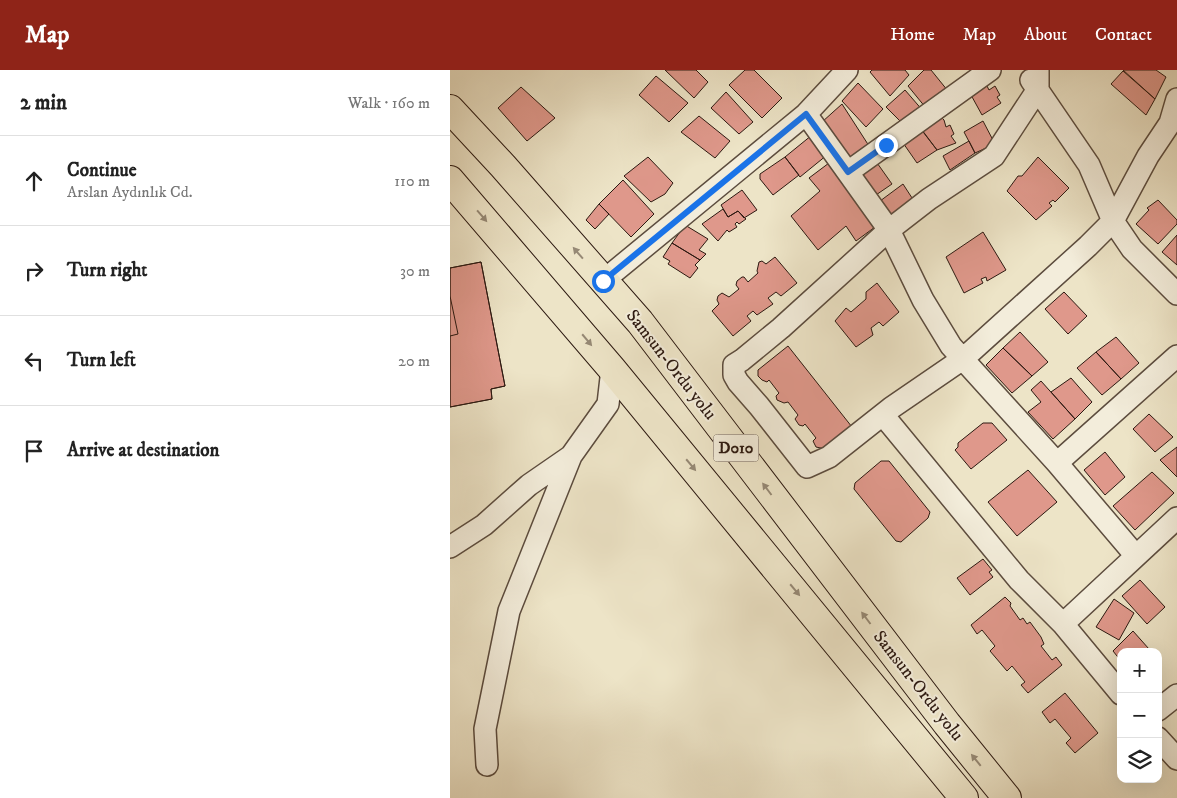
<!DOCTYPE html>
<html lang="en">
<head>
<meta charset="utf-8">
<style>
	:root { --surface:#fff; --page:#f2f2f2; --text:#222; --muted:#767676; --line:#e0e0e0; --accent:#8f2418 }
	body { margin:0; font-family:"IM FELL DW Pica",serif; background:var(--page); color:var(--text) }
	.controls { position:absolute; right:15px; bottom:15px; display:grid; overflow:hidden; border-radius:10px; box-shadow:0 5px 20px #0002 }
	.controls button { width:45px; height:45px; display:grid; place-items:center; padding:0; border:0; border-bottom:1px solid var(--line); background:var(--surface); color:var(--text); font:25px sans-serif }
	.stop { position:absolute; width:15px; height:15px; margin:-11px; border:4px solid #1a73e8; border-radius:50%; background:#fff }
	.stop.end { background:#1a73e8; border-color:#fff; box-shadow:0 1px 5px #0008 }
	.list { margin:0; padding:0; list-style:none }
	h2 { display:flex; justify-content:space-between; align-items:center; height:65px; margin:0; padding:0 20px; font-size:21px }
	h2 small { font-size:16px; font-weight:400; color:var(--muted) }
	.list li { display:grid; grid-template-columns:32px 1fr auto; gap:15px; align-items:center; box-sizing:border-box; height:90px; padding:0 20px; border-top:1px solid var(--line) }
	.list b { display:block; font-size:19px; white-space:nowrap }
	.list p { margin:0; font-size:16px; white-space:nowrap; color:var(--muted) }
	.list em { font-size:16px; font-style:normal; color:var(--muted) }
	.icon { flex:none; width:28px; height:28px; fill:none; stroke:currentColor; stroke-width:2; stroke-linecap:round; stroke-linejoin:round }
	.map { position:relative; flex:none; width:727px; height:728px; overflow:hidden }
	header { display:flex; align-items:center; gap:30px; box-sizing:border-box; height:70px; padding:0 25px; background:var(--accent); color:#fff }
	header strong { font-size:24px }
	nav { display:flex; gap:28px; margin-inline-start:auto; font-size:18px }
	main { display:flex }
	aside { flex:1; background:var(--surface) }
	.map>svg:first-child { display:block }
	.building { fill:#df988b; stroke:#2c1911 }
	.lines { fill:none; stroke-linecap:round; stroke-linejoin:round }
	.minor-casing { stroke:#5c4c3e; stroke-width:24 }
	.highway-casing { stroke:#2c1911; stroke-width:30 }
	.minor { stroke:#f3eddb; stroke-width:21 }
	.highway { stroke:#ede4c7; stroke-width:28 }
	.oneway { fill:#968975 }
	.route { stroke:#1a73e8; stroke-width:6 }
	.labels { text-anchor:middle; dominant-baseline:central; stroke-width:4; stroke-linejoin:round; paint-order:stroke }
	.shield { fill:#f3eddb; stroke:#68594e; stroke-width:1 }
	.shield-label { font-size:16px; font-weight:bold; fill:#2c1911 }
	.street-label { font-size:18px; fill:#2c1911; stroke:#f3eddb }
</style>
</head>
<body>
<header>
<strong>Map</strong>
<nav><a>Home</a><a>Map</a><a>About</a><a>Contact</a></nav>
</header>
<main>
<aside>
<h2>2 min<small>Walk · 160 m</small></h2>
<ul class="list">
<li><svg class="icon" aria-label="ahead" viewBox="0 0 24 24"><path d="M12 20V5M6 11l6-6 6 6"/></svg><div><b>Continue</b><p>Arslan Aydınlık Cd.</p></div><em>110 m</em></li>
<li><svg class="icon" aria-label="right" viewBox="0 0 24 24"><path d="M7 20v-9h11M14 6l5 5-5 5"/></svg><div><b>Turn right</b></div><em>30 m</em></li>
<li><svg class="icon" aria-label="left" viewBox="0 0 24 24"><path d="M17 20v-9H6M10 6l-5 5 5 5"/></svg><div><b>Turn left</b></div><em>20 m</em></li>
<li><svg class="icon" aria-label="arrive" viewBox="0 0 24 24"><path d="M6 21V4h12l-3 4 3 4H6"/></svg><div><b>Arrive at destination</b></div></li>
</ul>
</aside>
<div class="map">
<svg width="727" height="728" viewBox="0 0 727 728">
	<rect width="100%" height="100%" fill="#ede4c7"/>
	<filter id="stains"><feTurbulence type="fractalNoise" baseFrequency=".004" numOctaves="4"/><feColorMatrix values="0 0 0 0 .2 0 0 0 0 .09 0 0 0 0 .02 0 0 0 .5 -.17"/></filter>
	<radialGradient id="worn" r=".72"><stop offset=".6" stop-color="#630" stop-opacity="0"/><stop offset="1" stop-color="#630" stop-opacity=".3"/></radialGradient>
	<path class="building" d="M215,0H246L258,12L244,28Z
		M295,0H304L332,28L312,48L279,15Z
		M422,0H455L459,5L440,26L420,2Z
		M474,0H481L498,21L476,38L458,16Z
		M673,0H706L716,7L705,29Z
		M673,1L705,29L696,45L661,14Z
		M206,6L238,33L219,52L189,25Z
		M408,13L433,39L416,57L392,31Z
		M536,14L539,20L545,16L550,25L547,27L551,33L532,45L521,25Z
		M71,17L105,48L77,71L48,38Z
		M455,20L474,42L456,57L436,37Z
		M276,22L303,52L289,64L261,38Z
		M392,34L421,79L402,94L372,52Z
		M249,46L280,71L265,88L231,62Z
		M490,46L494,50L496,57L500,55L504,64L501,66L506,73L487,80L472,60Z
		M533,51L545,74L525,83L514,62Z
		M470,58L487,80L467,93L451,70Z
		M362,65L377,85L350,107L335,87Z
		M519,71L525,83L500,100L493,86Z
		M198,87L223,113L215,124L201,132L174,106Z
		M335,87L349,105L323,125L310,109V104Z
		M588,87L619,118L605,132L603,130L599,133L602,136L586,150L557,121L568,106H572Z
		M425,90L442,114L423,127L407,103Z
		M379,93L425,157L406,171L396,156L368,180L341,146L370,121L359,108Z
		M173,110L204,144L181,167L149,134Z
		M453,114L464,131L438,150L426,134Z
		M292,120L307,140L294,148L288,141L278,147L271,135Z
		M708,130L727,150V154L708,174L686,154L699,140L697,138Z
		M149,134L159,144L145,159L136,150Z
		M273,139L278,147L288,141L296,149L289,154L287,152L285,154L287,157L279,162L277,160L268,171L252,154Z
		M235,155L258,169L249,180L256,184L250,190L222,173Z
		M533,162L556,200L537,211L536,207L531,209L533,213L514,223L496,187Z
		M727,165V195L712,182Z
		M222,173L250,190L245,195L248,198L240,208L218,194L220,191L213,187Z
		M325,187L347,213L331,226L326,222L318,228L323,234L307,245L303,241L297,246L301,251L283,266L262,241L269,234L267,230L268,226L272,223L279,227L289,219L286,215L287,211L292,207H294L298,212L308,203L307,201L309,192L312,191L316,194Z
		M31,192L55,316L41,319L42,329L0,337V266L8,264L0,226V198Z
		M31,192L55,316L41,319L42,329L0,337V198Z
		M427,213L449,242L433,256L429,252L421,258L423,265L406,277L385,251L396,238L401,242L416,229V222Z
		M614,222L637,246L618,264L595,239Z
		M570,262L598,292L582,306L553,278Z
		M666,267L689,293L671,309L646,282Z
		M338,276L402,357L375,379L366,377L363,371L366,368L355,354L353,356L349,355L345,349L348,345L338,332L334,333L327,330L326,326L329,323L319,310L317,312L312,310L308,306V300Z
		M553,278L582,306L562,323L536,295Z
		M646,282L671,309L652,325L627,298Z
		M621,308L642,332L625,349L601,322Z
		M591,311L625,349L603,369L578,342L591,332L581,320Z
		M699,344L723,367L705,382L683,359Z
		M533,353H542L557,370L521,399L505,380L508,377V373Z
		M727,377V407L710,390Z
		M655,382L675,407L655,425L634,400Z
		M431,391H439L480,442L478,448L451,472L446,471L404,419L405,413Z
		M578,400L607,432L567,466L538,432Z
		M702,402L724,423L685,460L663,436Z
		M533,489L542,500L539,502L543,507L520,525L507,508Z
		M690,510L715,537L697,554L672,526Z
		M555,527L561,533L560,536L570,550L573,548L577,554L580,552L591,567L594,574L591,576L602,590L606,587L612,595L578,623L571,615L575,612L562,596L557,601L540,581L545,576L532,560L527,564L521,555Z
		M664,529L684,543L669,570L646,557Z
		M683,561L699,579L696,582H671V591L663,581Z
		M615,623L648,663L625,683L616,673L621,668L605,649L600,653L592,642Z"/>
	<g class="lines">
		<defs>
			<path id="minor" d="M588,0V19L544,86L479,129L439,160L331,258L292,290L284,295V305L288,312L309,336L357,397L379,387L441,338L514,288L638,176L663,151L698,86L720,53L727,29
				M581,10L639,95L663,151L682,179L727,224
				M356,44L439,160L473,230L501,276L607,393L686,486
				M398,102L540,0
				M153,211L356,44L397,0
				M433,345L569,510L613,554L671,624
				M607,393L727,286
				M0,477L34,455L79,415L121,386
				M613,554L727,448
				M708,640L727,625
				M708,668L727,689
				M37,695L35,659L59,541L121,386L158,334L162,299"/>
			<path id="highway" d="M0,39L53,96L190,252L497,654L557,728
				M0,110L162,299L514,728"/>
		</defs>
		<use href="#minor" class="minor-casing"/>
		<use href="#highway" class="highway-casing"/>
		<use href="#minor" class="minor"/>
		<use href="#highway" class="highway"/>
	</g>
	<defs><path id="oneway-solid" d="M-6-.8H1V-3.2L6.5 0L1 3.2V.8H-6Z" transform="scale(1.25)"/></defs>
	<g class="oneway">
		<use href="#oneway-solid" transform="translate(32 146) rotate(49)"/>
		<use href="#oneway-solid" transform="translate(128 183) rotate(-131)"/>
		<use href="#oneway-solid" transform="translate(137 270) rotate(50)"/>
		<use href="#oneway-solid" transform="translate(241 395) rotate(50)"/>
		<use href="#oneway-solid" transform="translate(317 419) rotate(-127)"/>
		<use href="#oneway-solid" transform="translate(345 520) rotate(50)"/>
		<use href="#oneway-solid" transform="translate(416 548) rotate(-127)"/>
		<use href="#oneway-solid" transform="translate(526 690) rotate(-129)"/>
	</g>
	<g class="lines">
		<path class="route" d="M153,211L356,44L398,102L436,75"/>
	</g>
	<g class="labels">
		<rect class="shield" x="263.5" y="364.5" width="45" height="27" rx="4"/>
		<g class="shield-label">
			<text x="286" y="378">D010</text>
		</g>
		<g class="street-label">
			<text transform="translate(221 295) rotate(52)">Samsun-Ordu yolu</text>
			<text transform="translate(468 616) rotate(52)">Samsun-Ordu yolu</text>
		</g>
	</g>
	<rect width="100%" height="100%" filter="url(#stains)"/>
	<rect width="100%" height="100%" fill="url(#worn)"/>
</svg>
<div class="controls">
<button>+</button>
<button>−</button>
<button><svg class="icon" aria-label="layers" viewBox="0 0 24 24"><path d="M12 4l9 5-9 5-9-5zM3 14l9 5 9-5"/></svg></button>
</div>
<div class="stop" style="left:153px;top:211px"></div>
<div class="stop end" style="left:436px;top:75px"></div>
</div>
</main>
</body>
</html>
